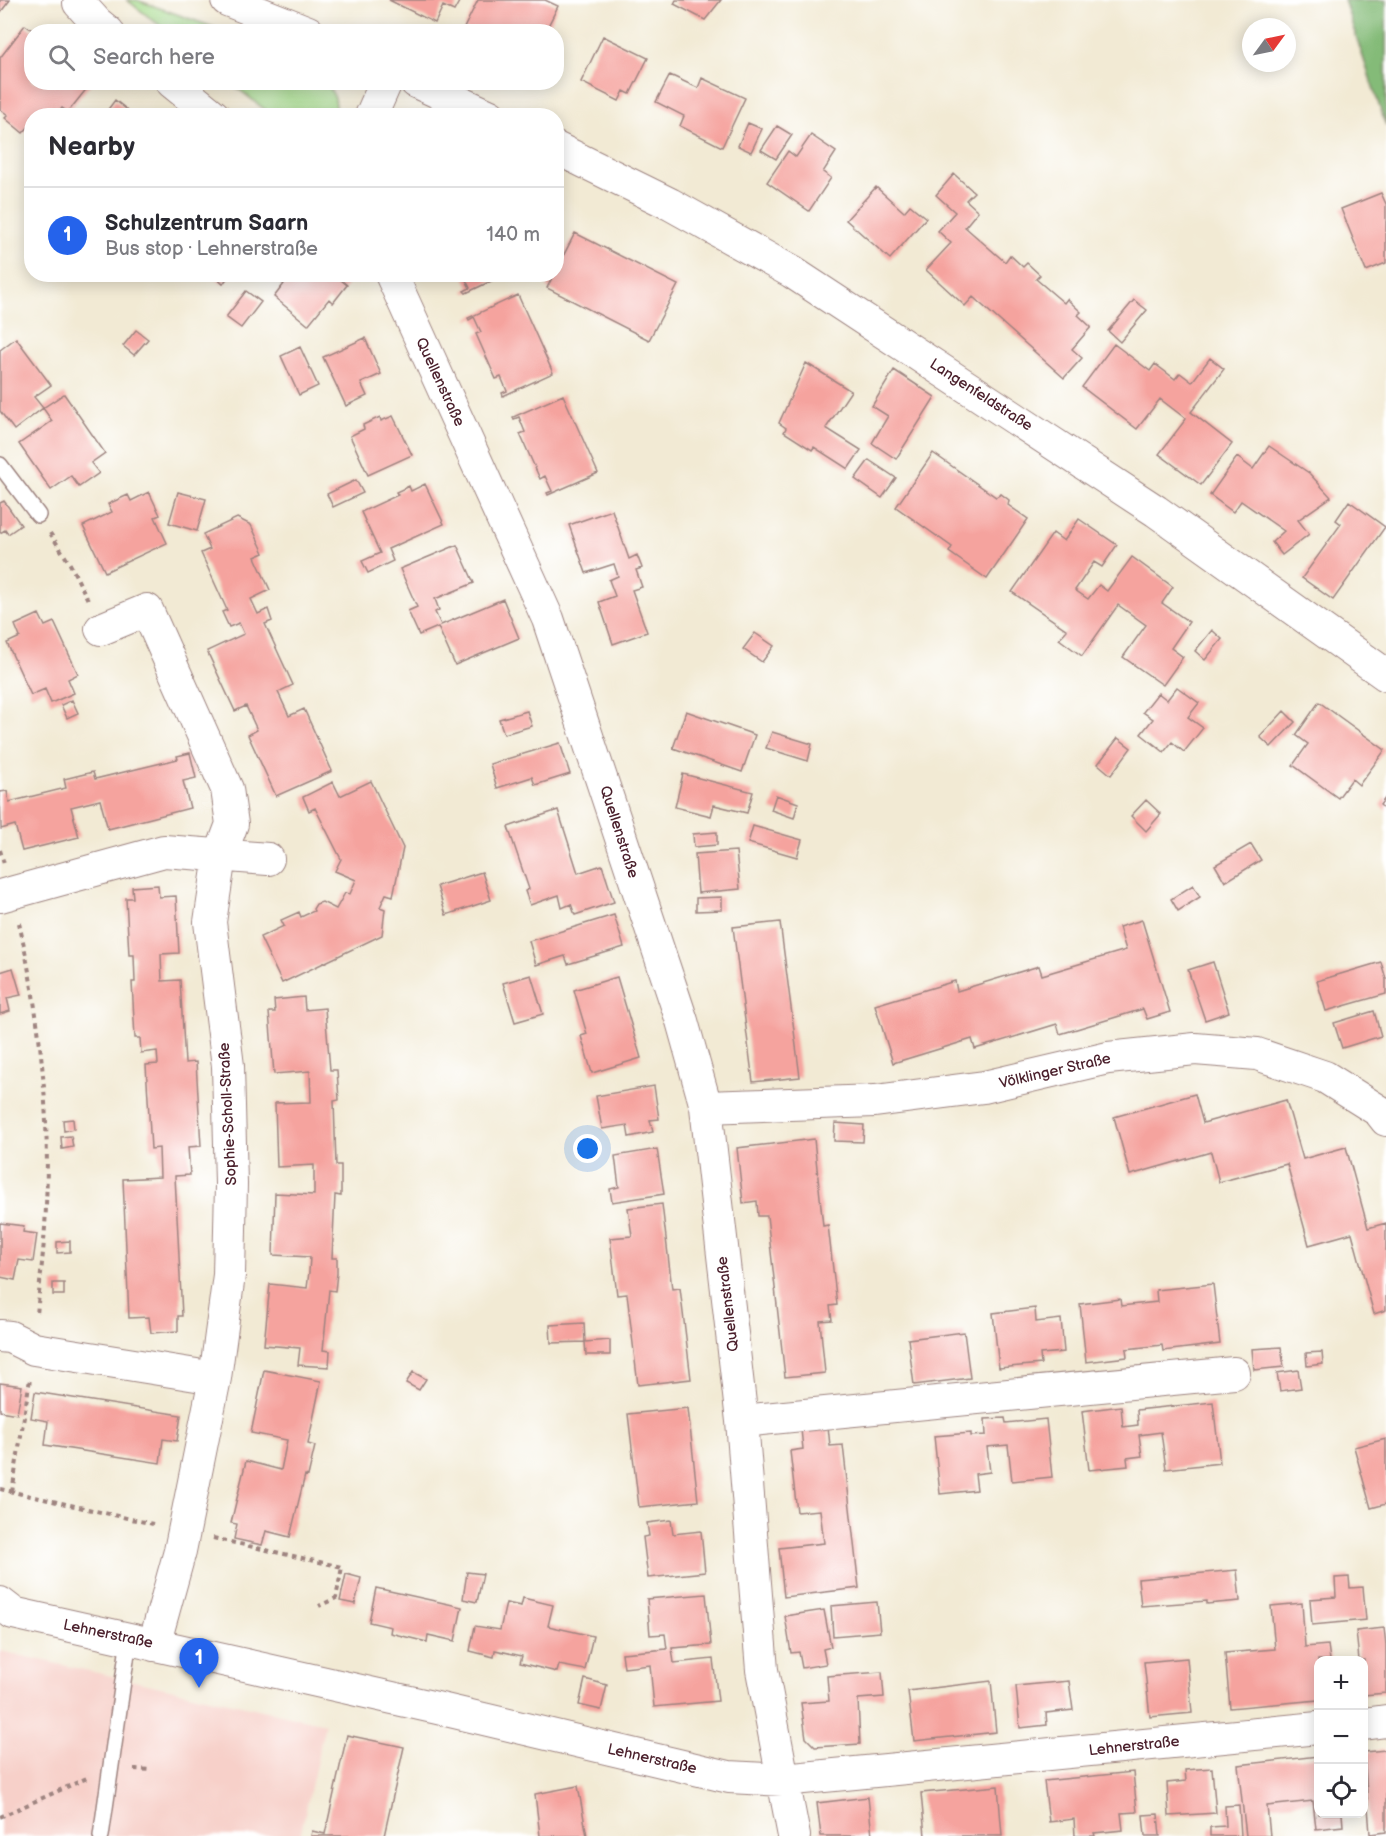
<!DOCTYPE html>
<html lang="en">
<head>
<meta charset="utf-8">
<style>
	:root { --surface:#fff; --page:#f2f2f3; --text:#2b2b33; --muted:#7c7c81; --line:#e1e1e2; --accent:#2563eb }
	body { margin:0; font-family:"Balsamiq Sans",sans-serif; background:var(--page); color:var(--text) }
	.controls { position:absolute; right:18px; bottom:18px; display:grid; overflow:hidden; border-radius:12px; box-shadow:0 3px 15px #0003 }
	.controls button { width:54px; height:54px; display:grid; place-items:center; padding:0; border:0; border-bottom:2px solid var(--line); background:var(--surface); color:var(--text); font:30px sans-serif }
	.compass { position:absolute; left:1242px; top:18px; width:54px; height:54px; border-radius:50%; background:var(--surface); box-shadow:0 3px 15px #0003; rotate:57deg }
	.you { position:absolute; left:588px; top:1149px; width:21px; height:21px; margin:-15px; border:4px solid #fff; border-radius:50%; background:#1a73e8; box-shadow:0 0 0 9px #1a73e833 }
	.badge { display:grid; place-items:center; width:39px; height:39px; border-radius:50%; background:var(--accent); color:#fff; font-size:20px; font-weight:700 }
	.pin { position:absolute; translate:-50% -50px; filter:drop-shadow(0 2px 3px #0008) }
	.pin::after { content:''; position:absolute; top:32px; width:21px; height:18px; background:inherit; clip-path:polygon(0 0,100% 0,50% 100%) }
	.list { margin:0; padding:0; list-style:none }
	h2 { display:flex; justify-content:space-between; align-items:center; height:78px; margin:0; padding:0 24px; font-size:26px }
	h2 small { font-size:20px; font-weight:400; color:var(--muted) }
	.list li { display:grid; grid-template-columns:39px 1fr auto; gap:18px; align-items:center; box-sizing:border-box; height:96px; padding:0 24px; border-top:2px solid var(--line) }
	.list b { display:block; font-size:22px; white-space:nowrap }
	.list p { margin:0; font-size:20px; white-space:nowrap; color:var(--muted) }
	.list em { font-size:20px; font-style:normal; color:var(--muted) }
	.icon { flex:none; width:33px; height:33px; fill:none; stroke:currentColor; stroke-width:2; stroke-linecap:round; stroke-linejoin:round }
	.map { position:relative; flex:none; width:1386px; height:1836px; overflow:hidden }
	.search { position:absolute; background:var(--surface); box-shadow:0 3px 15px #0003; left:24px; top:24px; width:540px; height:66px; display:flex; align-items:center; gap:15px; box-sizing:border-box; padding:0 21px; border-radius:24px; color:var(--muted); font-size:22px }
	.panel { position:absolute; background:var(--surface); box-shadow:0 3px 15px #0003; left:24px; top:108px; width:540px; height:174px; border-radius:24px }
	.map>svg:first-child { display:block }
	.built { fill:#f7d0c9 }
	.green { fill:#a6db8c; stroke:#787d5c; stroke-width:1.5 }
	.forest { fill:#84bb78; stroke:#676d52; stroke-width:1.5 }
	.building { fill:#f5a39e }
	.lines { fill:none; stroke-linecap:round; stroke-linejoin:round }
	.service-casing { stroke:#9e8480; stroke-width:18 }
	.minor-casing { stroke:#9e8480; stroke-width:34 }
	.path { stroke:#9e8480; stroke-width:4; stroke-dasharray:4.5 4.5; stroke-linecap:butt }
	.service { stroke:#fff; stroke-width:15 }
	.minor { stroke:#fff; stroke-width:32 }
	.labels { text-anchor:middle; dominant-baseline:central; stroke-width:4.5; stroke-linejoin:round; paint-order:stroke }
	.street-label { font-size:15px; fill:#4a1f2b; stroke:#fff }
</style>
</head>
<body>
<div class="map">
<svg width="1386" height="1836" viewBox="0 0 1386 1836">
	<rect width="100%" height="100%" fill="#fff"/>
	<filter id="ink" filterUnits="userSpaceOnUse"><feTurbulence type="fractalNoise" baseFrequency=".0167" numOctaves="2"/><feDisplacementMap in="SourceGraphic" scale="12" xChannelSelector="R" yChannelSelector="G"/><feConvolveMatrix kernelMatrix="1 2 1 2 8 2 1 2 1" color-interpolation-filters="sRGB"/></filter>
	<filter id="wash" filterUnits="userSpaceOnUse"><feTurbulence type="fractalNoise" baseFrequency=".008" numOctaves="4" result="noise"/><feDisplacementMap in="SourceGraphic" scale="24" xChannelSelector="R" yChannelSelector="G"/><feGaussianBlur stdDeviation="1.35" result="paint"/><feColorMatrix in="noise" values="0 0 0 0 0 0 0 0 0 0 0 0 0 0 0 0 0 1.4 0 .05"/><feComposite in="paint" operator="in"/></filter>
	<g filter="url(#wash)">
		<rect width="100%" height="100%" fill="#f2ead4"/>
		<path class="built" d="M0,1651L325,1724L300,1836H0Z"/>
		<path class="green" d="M127,0H137L224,31H167Z
			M231,83H327L335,98L337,115H272Z"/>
		<path class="forest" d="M1344,0H1386V126Z"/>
		<g id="blocks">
			<path class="building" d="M0,0H10L0,13Z
				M389,0H460L454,11L443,6L435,23Z
				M478,0H545L558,6L545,32H471L464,28Z
				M676,0H721L705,20L674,4Z
				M25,25L32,30V82H92L68,112L62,108L56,116H32V123L23,133L5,118L8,115L0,109V58Z
				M603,36L648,58L630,94L624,91L619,101L581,82Z
				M670,75L698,88L702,78L745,98L722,147L680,126L684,116L656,102Z
				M115,100L131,113L129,116H103Z
				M748,123L762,129L751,152L738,146Z
				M777,126L792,135L776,159L761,150Z
				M811,135L836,152L823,172L831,178L809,211L767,182L788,151L796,157Z
				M954,174L974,192L966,200L978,211L965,227L1005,262L1010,255L1023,267L1027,263L1040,275L1036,279L1064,303L1067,299L1081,312L1078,315L1091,327L1072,349L1082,358L1064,378L973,297L965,306L926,270L951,243L938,231L955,212L936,195Z
				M876,187L904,212L910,205L926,218L890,259L846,220Z
				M1381,193L1386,204V263L1366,271L1341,209Z
				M575,233L678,285L649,340L547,288L554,274H556V270Z
				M212,274H230L223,284Z
				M284,274H334L347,285L333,303L329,299L308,325L274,297L284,284L279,281Z
				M463,274H506L466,293L464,291L470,288Z
				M246,291L261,302L241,328L226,317Z
				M518,295L553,373L503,396L502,393L507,391L501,377L496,379L476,334L481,332L474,317L469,320L468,318Z
				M1134,300L1147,310L1120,342L1108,331Z
				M136,330L148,339L134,355L123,346Z
				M16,338L51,385L34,397L43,408L14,430L0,411V350Z
				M365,338L381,374L361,383L367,396L346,406L323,357Z
				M1114,344L1150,371L1155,364L1175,379L1180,373L1192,382L1210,358L1224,369L1191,412L1232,444L1201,485L1159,454L1186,419L1160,399L1137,429L1082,387Z
				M300,347L318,386L299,395L281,356Z
				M806,363L851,391L826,428L861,450L848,469L814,447L812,450L784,432L786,428L779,423Z
				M894,370L935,397L896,459L872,443L888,416L872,406Z
				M64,394L105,453L91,463L99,473L79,487L71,476L51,490L19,444L52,421L43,408Z
				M563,395L598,473L548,495L547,493L552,491L545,476L540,479L520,434L525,432L519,417L514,419L513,417Z
				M393,416L412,455L368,475L350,436L364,429L363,425L380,417L381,421Z
				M1269,446L1309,473L1331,497L1298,520L1309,534L1282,555L1272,542L1284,531L1241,501L1233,512L1210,495L1237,457L1253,469Z
				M933,453L996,497L1001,494L1009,500L1008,505L1028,519L987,579L949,552L952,547L896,507Z
				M869,460L896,478L882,498L855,479Z
				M356,480L363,493L333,507L327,494Z
				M425,484L444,524L388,549L393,561L368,573L362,561L380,553L361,512L398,495L396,492L409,486L411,491Z
				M149,492L160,515L155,517L167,543L105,572L83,526L112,512L108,504L128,495L131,501Z
				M178,492L206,499L197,531L169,523Z
				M4,501L21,525L8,534L5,530L0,533V503Z
				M1349,501L1385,527L1333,600L1302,578L1341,524L1336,520Z
				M612,510L629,559L637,555L642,568L636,570L642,587L632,590L647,632L613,644L599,602L615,596L609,580L618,576L614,564L586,573L569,525Z
				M237,518L251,525L264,553L255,557L270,590L251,599L258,614L268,609L272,621L265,624L293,685L278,692L289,716L304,709L332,771L276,796L248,735L257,730L246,706L235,711L207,651L244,634L239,623L229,627L222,612L227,610L201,553L210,549L203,534Z
				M1079,519L1117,545L1102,567L1094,562L1075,590L1088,599L1099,585L1107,591L1132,557L1173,587L1162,603L1189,622L1171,648L1183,657L1163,685L1123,657L1146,625L1118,605L1082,656L1059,639L1067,630L1012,592L1053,533L1064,541Z
				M457,545L474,583L435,599L439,610L435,612L441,625L503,599L519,638L455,665L438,627L419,635L408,611L417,607L400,569Z
				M39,614L45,626L54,622L78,674L68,679L74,693L51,703L45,689L31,695L7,643L20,637L15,625Z
				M1212,630L1222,639L1205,660L1195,651Z
				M755,633L774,646L762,662L743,649Z
				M1177,687L1199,703L1188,717L1203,728L1184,752L1172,742L1164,752L1141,734L1153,719L1143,712L1158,693L1167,700Z
				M72,700L78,713L67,718L61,705Z
				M1319,702L1385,750L1359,785L1352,779L1338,798L1293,765L1308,744L1296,735Z
				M527,711L532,726L504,734L499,719Z
				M686,711L755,735L742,772L673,748Z
				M1284,711L1295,722L1271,747L1260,737Z
				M772,732L812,744L808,761L766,748Z
				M1118,738L1131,748L1111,775L1098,764Z
				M560,743L570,774L535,785L532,777L497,788L490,764Z
				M190,753L196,778L183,781L190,808L108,829L100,800L71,807L79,837L22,851L15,825L1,829L0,792L7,791L9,802L66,788L64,779L93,772L95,779L178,759L177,756Z
				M683,774L753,792L747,813L714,805L711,816L675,807Z
				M371,781L403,848L393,896L386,894L380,907L385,909L382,935L282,983L260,937L284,926L281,920L299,912L301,917L314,911L313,909L316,904L322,902L336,909L345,893L350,894L356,880L335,871L341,859L315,808L309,811L303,797L333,782L340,796Z
				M776,795L798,803L794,818L771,810Z
				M1386,797V810L1380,805Z
				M1146,800L1161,814L1146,831L1131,816Z
				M558,810L578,873L602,865L614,902L575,915L571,904L562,908L559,895L530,905L525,891L529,889L508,827Z
				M753,826L802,840L797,857L748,843Z
				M717,832V845L694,847L693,834Z
				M1251,844L1261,860L1225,882L1215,865Z
				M736,851L740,889L698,893L695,854Z
				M482,872L491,900L446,915L437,886Z
				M158,885L159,897L176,896L179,953L161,954L162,981L180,980L185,1063L196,1062L201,1146L188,1147L190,1175L175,1176L182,1316H178V1331L151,1333L149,1317L129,1318L123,1179L160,1177L159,1148L151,1149L146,1065L158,1064L157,1051L141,1053L140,1038H135L132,982H135L134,955H129L126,898H133L132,887Z
				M1193,885L1200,897L1178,911L1171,899Z
				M722,897V910L696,911V898Z
				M614,915L624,947L568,964L565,956L536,965L529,941Z
				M1142,920L1170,1012L1147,1019L1143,1009L1060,1034L1057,1024L975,1049L972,1039L893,1063L875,1005L955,981L957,991L1039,966L1042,975L1126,950L1119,927Z
				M780,922L800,1077L753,1082L733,927Z
				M1213,962L1229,1012L1205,1020L1188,970Z
				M1381,962L1386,979V994L1326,1011L1317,981Z
				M13,968L21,995L7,998L10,1011L0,1014V972Z
				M531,975L543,1014L515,1022L503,983Z
				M617,977L641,1058L592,1073L581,1036L587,1034L574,990Z
				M304,997L305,1010L325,1008L330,1070H337L339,1100L334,1101L336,1165H341V1196L335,1195L332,1258H337V1273L335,1291L329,1290L323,1350L330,1351L329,1367L298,1365L300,1348L264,1345L270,1284L307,1288L309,1272L310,1257L273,1255L275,1193L314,1195V1165L277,1167L275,1103L311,1102L310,1071L274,1074L269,1012H275L274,1000Z
				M1374,1011L1381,1036L1342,1048L1334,1023Z
				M654,1086L659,1119L650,1120L653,1132L629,1137L627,1125L602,1129L596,1096Z
				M1195,1094L1203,1123L1286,1100L1303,1159L1346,1147L1368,1228L1386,1223V1310L1374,1314L1352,1233L1309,1245L1287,1164L1219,1182L1211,1152L1130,1175L1114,1117Z
				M73,1119L74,1129L64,1131L63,1120Z
				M835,1123L864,1125L863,1142L834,1141Z
				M71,1136L73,1147L62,1149L61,1137Z
				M814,1139L823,1226L828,1225L837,1305L830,1306L832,1320L820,1321L825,1373L785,1377L767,1216H758L757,1201L743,1203L737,1148Z
				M657,1149L664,1194L612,1202L610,1189L619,1187L615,1156Z
				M662,1204L672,1289L680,1288L691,1379L638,1385L627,1294L617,1295L610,1238L632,1236L628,1208Z
				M0,1223L24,1226L23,1232L37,1234L33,1262L19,1260L15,1280L0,1277Z
				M70,1241V1252L57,1253V1242Z
				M53,1283H64V1295H53Z
				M1213,1284L1220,1344L1163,1351L1162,1345L1126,1349L1127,1357L1086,1362L1080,1304L1120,1299L1121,1306L1157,1302L1156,1290Z
				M1035,1308L1036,1322L1061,1319L1064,1352L1040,1354L1041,1364L999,1368L993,1313Z
				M584,1323L585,1342L610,1340V1355H586L585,1342L551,1343L550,1325Z
				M964,1332L970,1378L914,1385L908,1339Z
				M1281,1347L1284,1367L1254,1370L1252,1349Z
				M1322,1352L1323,1364L1307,1366L1306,1353Z
				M264,1370L321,1381L308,1444L315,1446L308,1476L305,1475L290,1537L266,1531L262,1545L234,1539L237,1524L231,1523L246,1461L281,1470L287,1440L251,1433Z
				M1298,1370L1301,1388L1280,1391L1277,1373Z
				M413,1372L426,1379L419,1390L406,1383Z
				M0,1383L22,1386L17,1414L0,1411Z
				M35,1392L181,1415L177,1441L163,1439L160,1463L45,1445L48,1421L31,1418Z
				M1213,1402L1220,1463L1166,1469L1161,1432L1139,1435L1142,1456L1127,1458L1128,1466L1089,1470L1082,1411L1121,1406L1123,1427L1138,1425L1137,1410Z
				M688,1408L698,1501L639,1507L628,1414Z
				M1005,1418L1006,1423L1046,1419L1052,1477L1012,1481L1008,1445L987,1447L990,1472L975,1474L977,1490L940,1494L934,1436L971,1433V1436L986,1435L985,1419Z
				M828,1426L830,1446L843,1445L859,1588L784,1597L779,1548L824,1543L820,1510L797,1512L790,1451L803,1449L801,1429Z
				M1386,1439V1504L1371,1508L1354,1447Z
				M671,1520L673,1534L701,1531L705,1572L648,1578L643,1537L649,1536L647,1523Z
				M1237,1570L1240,1601L1207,1604V1601L1141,1606L1138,1579Z
				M467,1572L483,1574L477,1602L463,1599Z
				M346,1574L361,1578L355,1604L340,1601Z
				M1349,1577L1350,1588L1363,1587L1366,1620L1312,1625L1310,1599L1336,1597L1335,1578Z
				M376,1588L462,1607L455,1641L428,1635L427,1642L390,1633L391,1627L369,1622Z
				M706,1594L711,1645L672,1648L674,1663L713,1659L718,1701L654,1707L650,1665L624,1668L622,1653L667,1649L665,1634L650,1635L647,1599Z
				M523,1598L553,1605L548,1626L593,1636L585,1670L559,1665L557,1672L520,1663L522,1656L495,1650L494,1657L470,1651L475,1626L500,1630L506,1603L521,1606Z
				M877,1602L880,1632L833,1636L831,1606Z
				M1302,1603L1305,1647L1328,1645L1330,1660H1318V1700L1230,1708L1225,1653L1275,1649L1271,1606Z
				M824,1610L831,1647L823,1649L826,1664L802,1668L799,1652L791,1653L785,1616Z
				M1384,1628L1386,1645V1693L1364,1695V1660H1359L1356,1631Z
				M1187,1658L1192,1713L1150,1717L1144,1662Z
				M882,1672L884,1697L858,1699L860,1744L815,1747L806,1738L801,1703L829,1701L827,1676Z
				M585,1679L607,1685L601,1710L579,1705Z
				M991,1681L996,1732L914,1741L908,1691Z
				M1069,1681L1073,1710L1046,1713L1047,1725L1020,1728L1016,1686Z
				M347,1735L404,1747L384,1836H311L312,1831L325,1834Z
				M1386,1750V1832L1370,1834L1364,1752Z
				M1318,1756V1814H1342L1343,1826L1316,1829L1313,1801L1267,1806L1270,1836H1246L1238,1765Z
				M1212,1768L1216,1813L1169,1816L1167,1783L1186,1781L1185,1770Z
				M1133,1772L1137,1812L1121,1813L1123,1830L1094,1833L1095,1836H1075L1074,1819L1049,1822L1044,1781Z
				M578,1786L587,1836H540L535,1794Z
				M998,1786L1002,1836H925L921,1793Z
				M868,1797L872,1836H821L817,1803Z
				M1239,1805L1241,1836H1210V1827L1226,1826L1225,1806Z
				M1158,1814L1160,1836H1145L1143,1815Z"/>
		</g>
	</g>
	<g filter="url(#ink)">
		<use href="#blocks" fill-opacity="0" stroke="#9e8480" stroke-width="1.5"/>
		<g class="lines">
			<defs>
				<path id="service" d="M0,465L38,515
					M101,1836L129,1639"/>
				<path id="minor" d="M227,0L308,32
					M79,3L97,23L108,32
					M172,82L214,116
					M416,82L490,116
					M371,116L386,82
					M556,148L670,204L792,272L1156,511L1386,675
					M391,274L548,619L682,1021L706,1107L742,1421L762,1670L794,1836
					M101,629L147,610L227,789L232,824L220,856L210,922L228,1066L231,1184L229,1275L215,1378L180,1551L154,1645
					M0,896L164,851L268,859
					M706,1107L875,1101L984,1087L1108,1058L1195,1049L1257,1054L1325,1077L1379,1111L1386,1120
					M0,1336L10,1337L34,1349L215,1378
					M742,1421L1234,1373
					M0,1603L13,1613L437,1708L729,1777L783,1780L1318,1728
					M1364,1724L1386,1721"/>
			</defs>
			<use href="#service" class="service-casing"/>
			<use href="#minor" class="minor-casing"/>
			<path class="path" d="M50,533L70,564L89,602
				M0,850L4,864
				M19,923C40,1015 50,1111 46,1205C45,1242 40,1279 37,1315
				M0,1489L153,1524
				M12,1492L30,1379
				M213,1538L342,1567L336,1598L319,1606
				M134,1769L150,1770
				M0,1817L87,1778"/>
			<use href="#service" class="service"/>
			<use href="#minor" class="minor"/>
		</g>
	</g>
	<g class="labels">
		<g class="street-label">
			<text transform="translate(440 382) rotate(65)">Quellenstraße</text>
			<text transform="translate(981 395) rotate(33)">Langenfeldstraße</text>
			<text transform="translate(619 832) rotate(72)">Quellenstraße</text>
			<text transform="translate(1055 1071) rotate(-13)">Völklinger Straße</text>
			<text transform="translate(228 1114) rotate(-93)">Sophie-Scholl-Straße</text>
			<text transform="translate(728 1304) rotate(-97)">Quellenstraße</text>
			<text transform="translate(108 1634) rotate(12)">Lehnerstraße</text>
			<text transform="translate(1134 1746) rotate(-6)">Lehnerstraße</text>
			<text transform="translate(652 1759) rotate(13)">Lehnerstraße</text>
		</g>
	</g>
</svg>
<div class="controls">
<button>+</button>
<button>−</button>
<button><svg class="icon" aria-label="locate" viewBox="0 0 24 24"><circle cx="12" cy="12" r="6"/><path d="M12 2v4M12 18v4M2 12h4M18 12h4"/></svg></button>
</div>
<svg class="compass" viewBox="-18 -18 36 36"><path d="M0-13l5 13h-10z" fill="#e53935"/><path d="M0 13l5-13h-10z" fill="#7c7c81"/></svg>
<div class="you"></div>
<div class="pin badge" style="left:199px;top:1688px">1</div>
<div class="search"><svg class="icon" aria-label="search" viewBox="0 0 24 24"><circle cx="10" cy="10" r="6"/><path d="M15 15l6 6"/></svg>Search here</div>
<section class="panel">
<h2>Nearby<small></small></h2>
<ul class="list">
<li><span class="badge">1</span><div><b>Schulzentrum Saarn</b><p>Bus stop · Lehnerstraße</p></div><em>140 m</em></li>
</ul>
</section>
</div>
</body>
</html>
